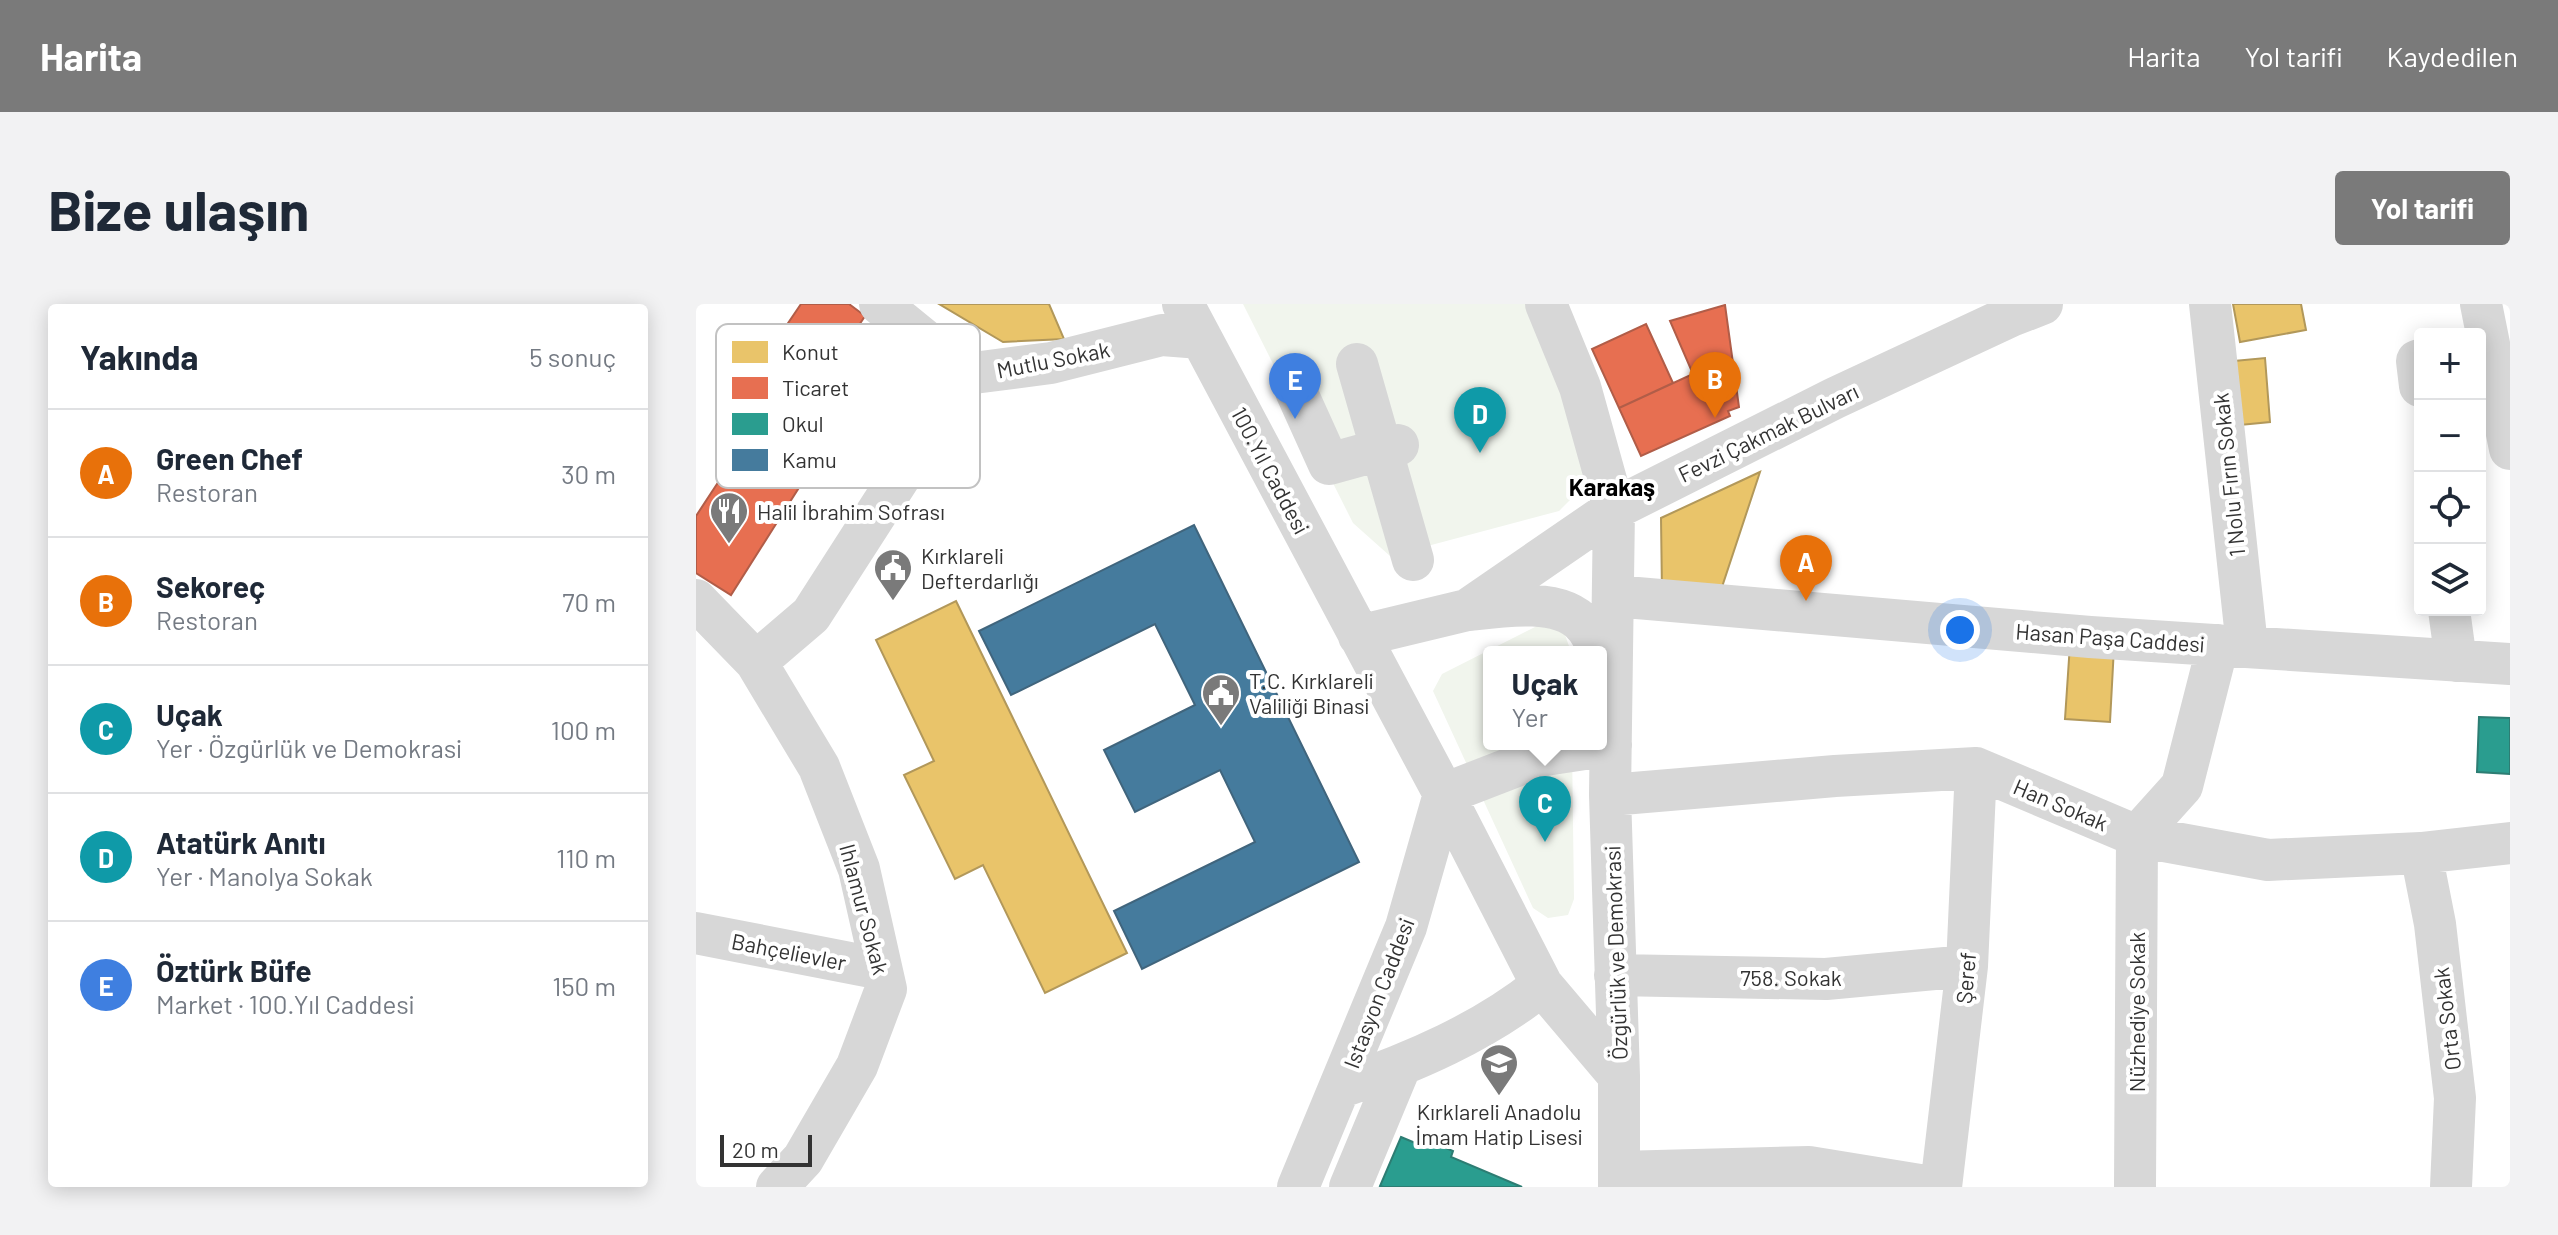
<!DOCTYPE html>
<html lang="tr">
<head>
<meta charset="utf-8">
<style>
	:root { --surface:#fff; --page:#f2f2f3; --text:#1f2937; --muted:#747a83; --line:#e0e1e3; --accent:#7a7a7a }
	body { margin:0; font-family:Barlow,sans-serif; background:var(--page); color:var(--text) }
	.controls { position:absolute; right:24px; top:24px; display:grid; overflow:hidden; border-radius:8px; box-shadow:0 4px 20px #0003 }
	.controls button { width:72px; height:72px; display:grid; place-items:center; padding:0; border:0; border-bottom:2px solid var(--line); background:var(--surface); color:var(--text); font:40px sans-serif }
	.scale { position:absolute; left:24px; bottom:20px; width:92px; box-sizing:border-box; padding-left:8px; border:4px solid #333; border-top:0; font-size:22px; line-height:28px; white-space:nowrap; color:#333; -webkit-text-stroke:6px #fff; paint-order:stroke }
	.you { position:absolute; left:1264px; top:326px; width:28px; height:28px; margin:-20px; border:6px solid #fff; border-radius:50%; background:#1a73e8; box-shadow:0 0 0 12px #1a73e833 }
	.badge { display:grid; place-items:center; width:52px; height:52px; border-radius:50%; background:var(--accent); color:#fff; font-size:26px; font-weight:700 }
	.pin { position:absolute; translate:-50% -66px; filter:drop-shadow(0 2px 4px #0008) }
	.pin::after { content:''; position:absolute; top:42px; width:28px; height:24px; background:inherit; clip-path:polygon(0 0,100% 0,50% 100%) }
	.popup { position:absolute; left:787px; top:342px; width:124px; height:104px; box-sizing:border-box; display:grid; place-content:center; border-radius:8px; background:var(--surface); filter:drop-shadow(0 2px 6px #0005); font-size:26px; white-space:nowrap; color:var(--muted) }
	.popup b { font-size:30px; color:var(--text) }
	.popup::after { content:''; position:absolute; left:50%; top:100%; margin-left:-16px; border:16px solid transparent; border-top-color:var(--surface) }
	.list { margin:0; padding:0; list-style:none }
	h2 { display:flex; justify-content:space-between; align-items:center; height:104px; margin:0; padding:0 32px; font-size:34px }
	h2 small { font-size:26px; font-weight:400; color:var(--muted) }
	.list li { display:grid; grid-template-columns:52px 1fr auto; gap:24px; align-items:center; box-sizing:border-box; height:128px; padding:0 32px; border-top:2px solid var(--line) }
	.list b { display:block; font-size:30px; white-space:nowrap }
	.list p { margin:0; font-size:26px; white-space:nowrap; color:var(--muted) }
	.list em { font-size:26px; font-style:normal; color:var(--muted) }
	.icon { flex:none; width:44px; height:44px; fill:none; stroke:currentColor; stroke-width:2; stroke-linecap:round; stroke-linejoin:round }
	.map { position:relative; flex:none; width:1814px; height:883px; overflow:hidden; border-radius:8px }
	header { display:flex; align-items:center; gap:48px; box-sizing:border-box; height:112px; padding:0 40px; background:var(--accent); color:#fff }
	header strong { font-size:38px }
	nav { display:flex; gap:44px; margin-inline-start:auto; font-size:28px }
	.intro { display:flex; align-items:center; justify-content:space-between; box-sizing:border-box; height:192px; padding:0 48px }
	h1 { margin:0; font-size:56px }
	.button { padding:20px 36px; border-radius:8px; background:var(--accent); color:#fff; font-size:28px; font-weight:700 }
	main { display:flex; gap:48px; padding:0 48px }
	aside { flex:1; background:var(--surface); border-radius:8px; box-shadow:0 4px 20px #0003 }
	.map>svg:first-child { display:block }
	.green { fill:#f1f5ed }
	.homes { fill:#e9c46a; stroke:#b2985a; stroke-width:2 }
	.shops { fill:#e76f51; stroke:#b15d48; stroke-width:2 }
	.schools { fill:#2a9d8f; stroke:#2d7d73; stroke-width:2 }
	.public { fill:#457b9d; stroke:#40657d; stroke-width:2 }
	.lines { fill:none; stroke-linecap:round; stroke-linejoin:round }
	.minor { stroke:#d7d7d7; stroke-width:42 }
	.labels { text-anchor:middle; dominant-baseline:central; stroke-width:8; stroke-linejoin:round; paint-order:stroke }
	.street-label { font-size:22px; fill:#333; stroke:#fff }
	.poi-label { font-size:22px; fill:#333; stroke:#fff; text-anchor:start }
	.neighbourhood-label { font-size:24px; font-weight:bold; fill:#000; stroke:#fff }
	.key { fill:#fff; stroke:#c2c2c2; stroke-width:2 }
	.key-label { font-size:22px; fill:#333 }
</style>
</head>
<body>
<header>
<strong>Harita</strong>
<nav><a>Harita</a><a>Yol tarifi</a><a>Kaydedilen</a></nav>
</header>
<div class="intro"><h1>Bize ulaşın</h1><a class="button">Yol tarifi</a></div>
<main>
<aside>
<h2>Yakında<small>5 sonuç</small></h2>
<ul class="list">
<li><span class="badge" style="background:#e8710a">A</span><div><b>Green Chef</b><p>Restoran</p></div><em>30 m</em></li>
<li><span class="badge" style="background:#e8710a">B</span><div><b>Sekoreç</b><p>Restoran</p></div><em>70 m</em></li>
<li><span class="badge" style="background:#0f9aa8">C</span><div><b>Uçak</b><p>Yer · Özgürlük ve Demokrasi</p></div><em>100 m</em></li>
<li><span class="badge" style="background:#0f9aa8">D</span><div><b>Atatürk Anıtı</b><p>Yer · Manolya Sokak</p></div><em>110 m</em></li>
<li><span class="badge" style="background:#3f7fe0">E</span><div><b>Öztürk Büfe</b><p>Market · 100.Yıl Caddesi</p></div><em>150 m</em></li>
</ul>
</aside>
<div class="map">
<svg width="1814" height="883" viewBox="0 0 1814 883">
	<rect width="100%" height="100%" fill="#fff"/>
	<path class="green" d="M547,0H830L868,82L890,180L863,207L694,252L657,219Z
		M847,319L867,325L875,348H793V440H876L878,595L872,611L852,614L837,604L737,387L746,370Z"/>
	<path class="homes" d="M243,0H353L368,35L307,38Z
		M1537,0H1605L1610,26L1544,38Z
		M1569,54L1574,118L1534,122L1528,58Z
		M1064,168L1027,280V292L966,288L965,214Z
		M260,297L431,649L349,689L287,561L259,575L208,471L238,457L180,336Z
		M1374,340L1418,343L1414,418L1369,415Z"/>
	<path class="shops" d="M105,0H153L169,12L135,64L86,28Z
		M1029,1L1043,103L1032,107L1034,112L945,152L923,104L997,70L974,17Z
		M950,20L977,79L923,104L896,45Z
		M42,148L104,182L35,291L0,269V212Z"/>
	<path class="schools" d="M1783,413L1814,414V470L1781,468Z
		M705,833L731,844L734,837L757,847L755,853L826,883H688L684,882Z"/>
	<path class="public" d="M498,221L663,558L446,665L418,607L559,538L524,466L439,508L408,446L499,401L459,320L315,391L283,327Z"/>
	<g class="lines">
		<path class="minor" d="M184,0L270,70L355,59L466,31L505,34
			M487,0L748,490L846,681L923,772
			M850,0L884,83L918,205L914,491L923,772V883
			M1514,0L1551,342
			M1785,0L1814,145
			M1724,56L1721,57L1724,82
			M661,60L717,256
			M600,87L633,160L702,141
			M918,292L1394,333L1814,360
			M0,296L60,358L123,463L163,565L190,685L161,762L107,855L81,883
			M774,306C806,302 865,293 888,321C895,328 899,339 904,348
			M1753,306L1760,357
			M663,332L771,306L918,205L1139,94L1315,12L1346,0
			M60,358L115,311L270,70
			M748,490L849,451L915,441
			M914,491L1139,472L1280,464L1441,532L1572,556L1725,549L1814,539
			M1725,549L1739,620L1759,794L1755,883
			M0,629L185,665
			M919,671L1130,675L1271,662
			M645,783C716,759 788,728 846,681
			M923,868L1113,863L1236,883
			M602,883L710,623L748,490
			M654,883L704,763
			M1245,883L1271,662L1280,464
			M1439,883L1441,532L1486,482L1522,341"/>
	</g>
	<defs>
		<symbol id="restaurant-pin" viewBox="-11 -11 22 30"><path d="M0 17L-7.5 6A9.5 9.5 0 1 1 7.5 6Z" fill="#7a7a7a" stroke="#fff"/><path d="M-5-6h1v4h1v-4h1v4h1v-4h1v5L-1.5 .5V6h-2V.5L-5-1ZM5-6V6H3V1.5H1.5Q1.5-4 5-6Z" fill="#fff"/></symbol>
		<symbol id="civic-pin" viewBox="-11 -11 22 30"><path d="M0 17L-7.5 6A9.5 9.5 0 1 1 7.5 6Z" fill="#7a7a7a" stroke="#fff"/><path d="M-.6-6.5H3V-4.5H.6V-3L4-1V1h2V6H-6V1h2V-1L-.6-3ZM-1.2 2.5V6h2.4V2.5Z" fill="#fff"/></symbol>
		<symbol id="school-pin" viewBox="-11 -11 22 30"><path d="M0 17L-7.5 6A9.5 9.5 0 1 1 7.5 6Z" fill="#7a7a7a" stroke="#fff"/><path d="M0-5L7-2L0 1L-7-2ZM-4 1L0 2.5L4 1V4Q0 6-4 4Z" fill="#fff"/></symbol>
	</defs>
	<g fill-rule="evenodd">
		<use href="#restaurant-pin" x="11" y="185" width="44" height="60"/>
		<use href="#civic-pin" x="175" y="242" width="44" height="60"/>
		<use href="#civic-pin" x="503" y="367" width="44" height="60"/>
		<use href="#school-pin" x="781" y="737" width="44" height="60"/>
	</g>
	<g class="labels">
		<g class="street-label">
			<text transform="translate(357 55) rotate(-11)">Mutlu Sokak</text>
			<text transform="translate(1072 128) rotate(-26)">Fevzi Çakmak Bulvarı</text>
			<text transform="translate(575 166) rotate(62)">100.Yıl Caddesi</text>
			<text transform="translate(1532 171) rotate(-96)">1 Nolu Fırın Sokak</text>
			<text transform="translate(1414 333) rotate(4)">Hasan Paşa Caddesi</text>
			<text transform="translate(1365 500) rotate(23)">Han Sokak</text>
			<text transform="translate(169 605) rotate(75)">Ihlamur Sokak</text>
			<text transform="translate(93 647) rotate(11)">Bahçelievler</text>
			<text transform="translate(919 649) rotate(-92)">Özgürlük ve Demokrasi</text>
			<text x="1095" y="673">758. Sokak</text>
			<text transform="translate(1269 674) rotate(-85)">Şeref</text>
			<text transform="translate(682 689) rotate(-69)">Istasyon Caddesi</text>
			<text transform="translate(1440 708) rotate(-90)">Nüzhediye Sokak</text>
			<text transform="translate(1750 715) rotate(-97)">Orta Sokak</text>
		</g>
		<g class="poi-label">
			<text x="61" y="207">Halil İbrahim Sofrası</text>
			<text x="225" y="251">Kırklareli<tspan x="225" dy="25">Defterdarlığı</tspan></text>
			<text x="553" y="376">T.C. Kırklareli<tspan x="553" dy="25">Valiliği Binasi</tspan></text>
			<text x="803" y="807" text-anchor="middle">Kırklareli Anadolu<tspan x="803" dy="25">İmam Hatip Lisesi</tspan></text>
		</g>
		<g class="neighbourhood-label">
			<text x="916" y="182">Karakaş</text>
		</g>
	</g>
	<rect x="20" y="20" width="264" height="164" rx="12" class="key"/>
	<rect x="36" y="37" width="36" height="22" fill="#e9c46a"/>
	<rect x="36" y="73" width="36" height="22" fill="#e76f51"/>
	<rect x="36" y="109" width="36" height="22" fill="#2a9d8f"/>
	<rect x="36" y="145" width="36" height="22" fill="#457b9d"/>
	<g class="key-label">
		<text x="86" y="56">Konut</text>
		<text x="86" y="92">Ticaret</text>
		<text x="86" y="128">Okul</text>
		<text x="86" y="164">Kamu</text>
	</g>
</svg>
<div class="controls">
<button>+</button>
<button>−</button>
<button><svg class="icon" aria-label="locate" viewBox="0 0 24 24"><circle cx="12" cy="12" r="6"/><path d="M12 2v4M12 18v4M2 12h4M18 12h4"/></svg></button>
<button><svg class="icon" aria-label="layers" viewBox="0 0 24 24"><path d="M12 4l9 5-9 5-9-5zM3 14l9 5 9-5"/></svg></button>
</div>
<div class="scale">20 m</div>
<div class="you"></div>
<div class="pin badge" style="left:1110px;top:297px;background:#e8710a">A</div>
<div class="pin badge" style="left:1019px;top:114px;background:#e8710a">B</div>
<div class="pin badge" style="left:849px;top:538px;background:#0f9aa8">C</div>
<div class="popup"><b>Uçak</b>Yer</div>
<div class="pin badge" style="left:784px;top:149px;background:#0f9aa8">D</div>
<div class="pin badge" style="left:599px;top:115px;background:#3f7fe0">E</div>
</div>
</main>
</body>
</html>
